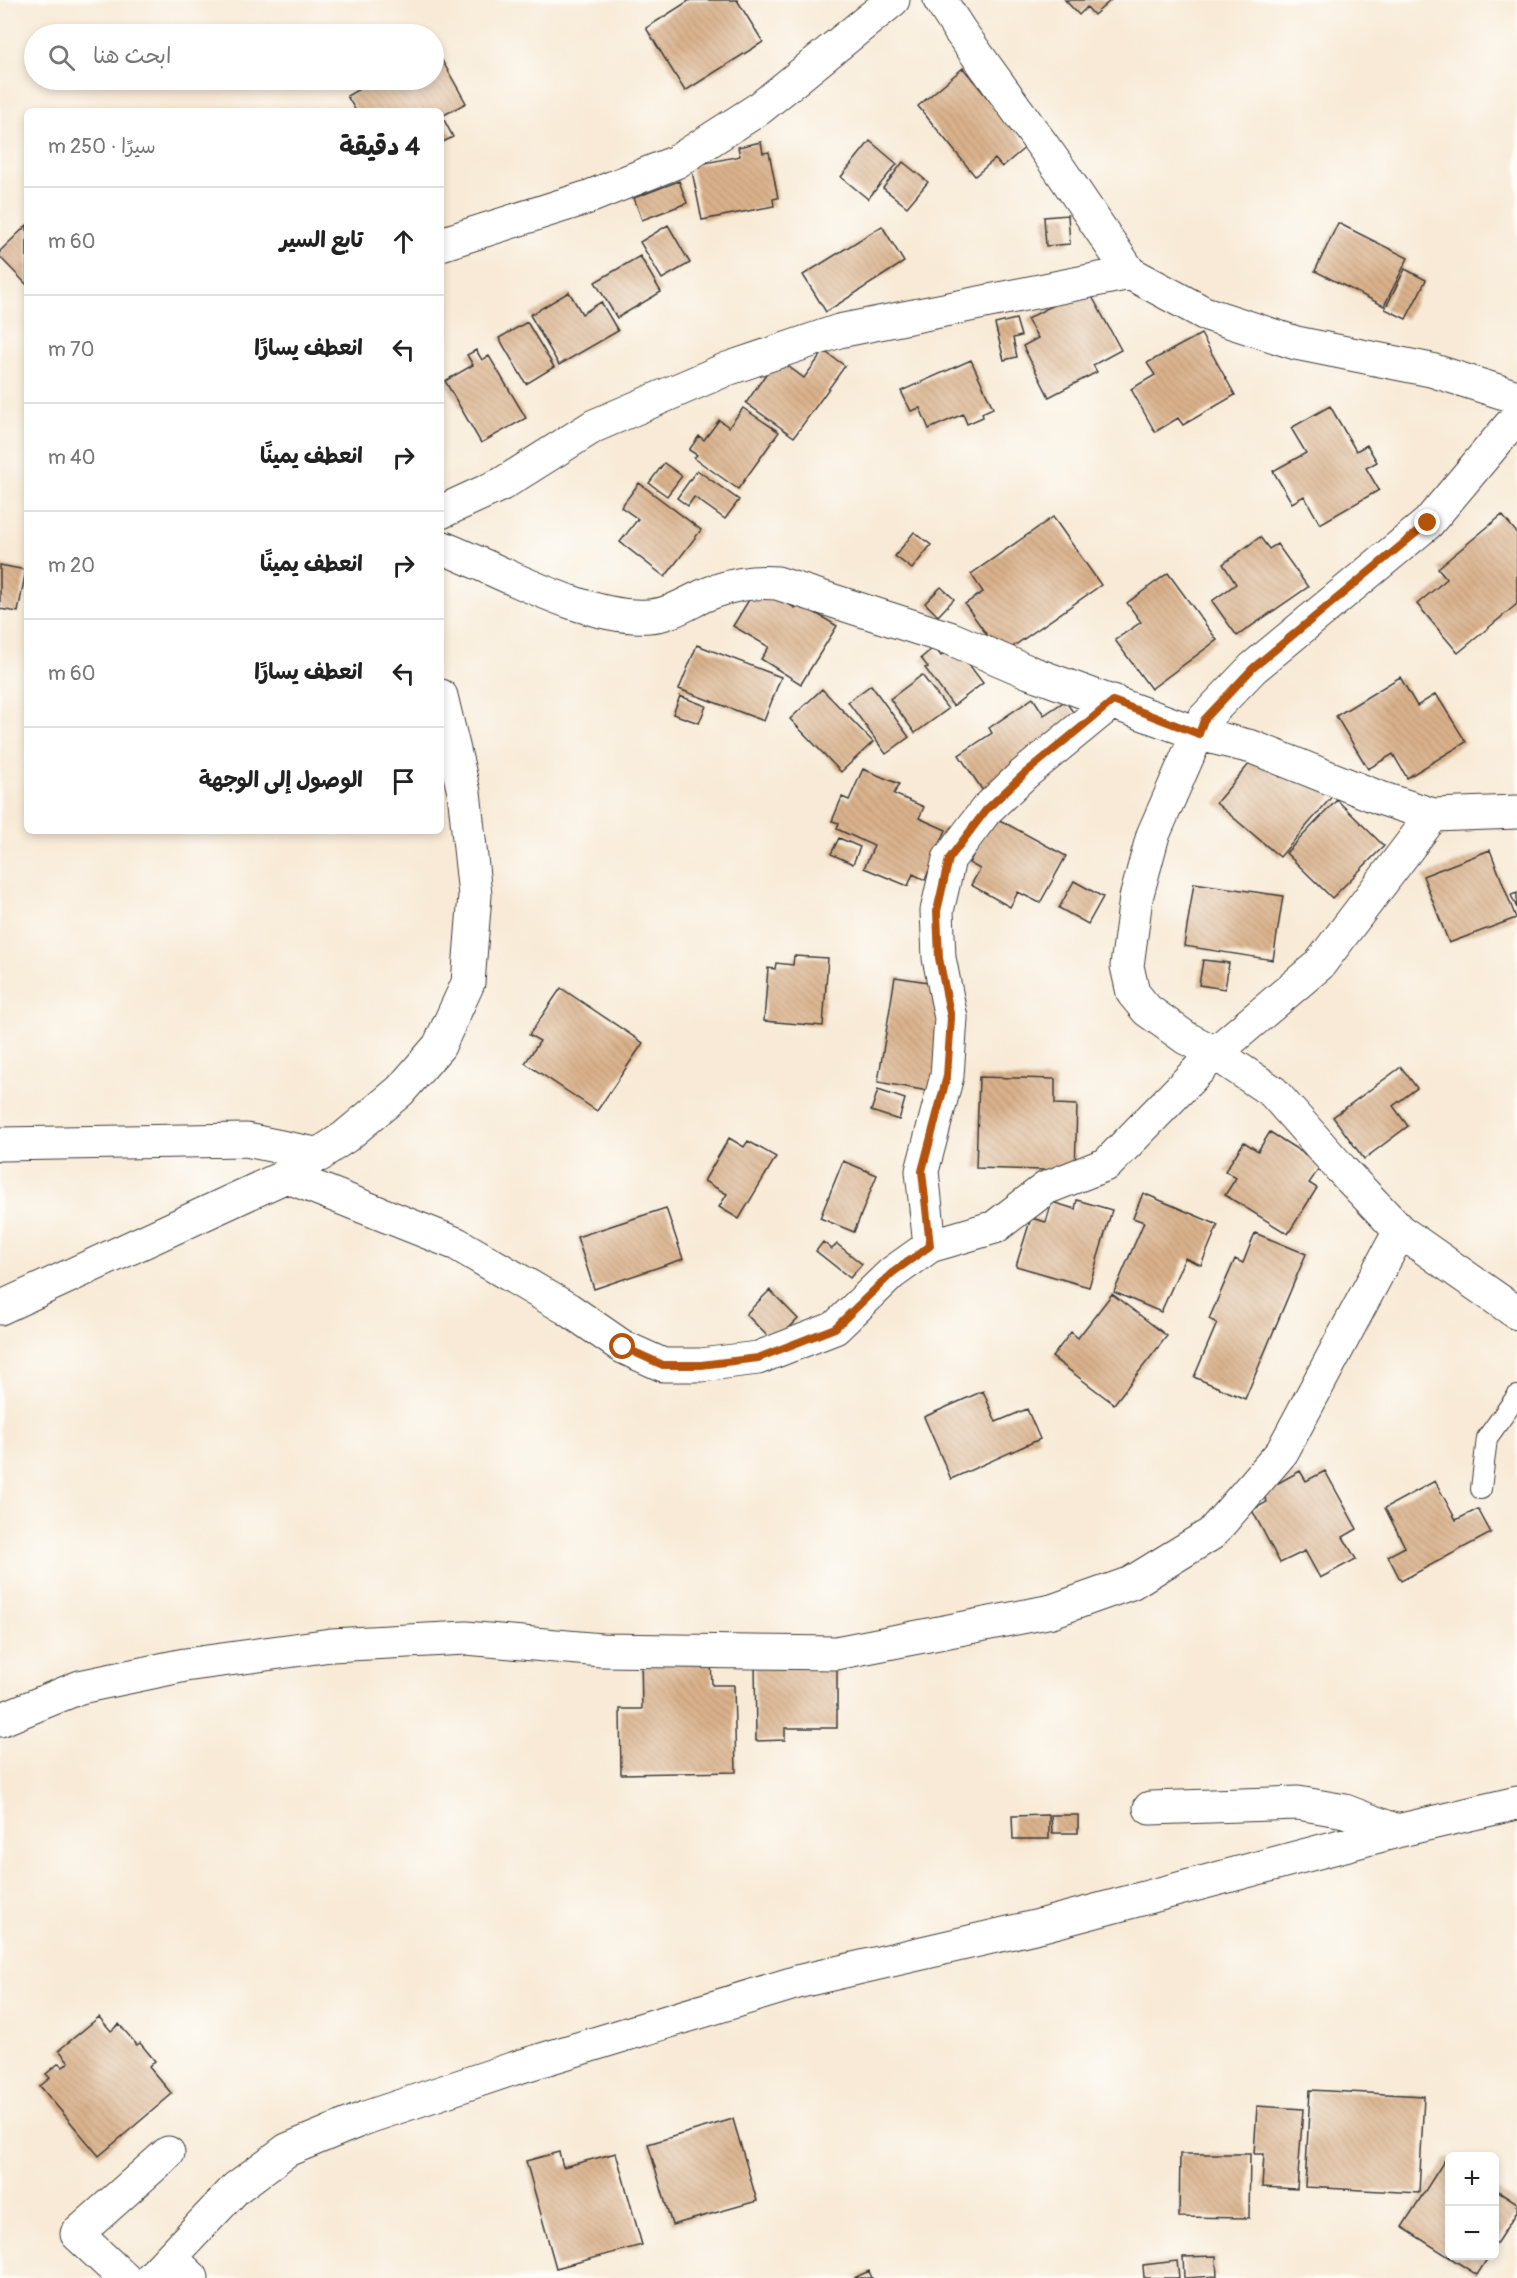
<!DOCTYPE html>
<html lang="ar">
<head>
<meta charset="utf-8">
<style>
	:root { --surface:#fff; --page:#f2f2f2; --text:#222; --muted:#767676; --line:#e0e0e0 }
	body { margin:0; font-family:Pangolin,"Playpen Sans Arabic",sans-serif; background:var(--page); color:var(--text); direction:rtl }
	.controls { position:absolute; right:18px; bottom:18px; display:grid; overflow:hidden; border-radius:9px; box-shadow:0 3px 9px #0003 }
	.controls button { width:54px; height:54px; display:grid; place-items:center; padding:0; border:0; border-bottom:2px solid var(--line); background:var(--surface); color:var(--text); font:30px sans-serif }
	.stop { position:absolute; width:18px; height:18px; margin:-14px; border:4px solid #b45309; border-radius:50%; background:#fff }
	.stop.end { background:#b45309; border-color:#fff; box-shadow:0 2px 6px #0008 }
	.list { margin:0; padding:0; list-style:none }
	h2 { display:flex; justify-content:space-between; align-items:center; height:78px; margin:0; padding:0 24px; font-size:26px }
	h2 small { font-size:20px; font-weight:400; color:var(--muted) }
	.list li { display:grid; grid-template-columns:39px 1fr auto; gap:18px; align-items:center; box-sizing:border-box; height:108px; padding:0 24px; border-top:2px solid var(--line) }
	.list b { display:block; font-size:22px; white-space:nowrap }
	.list em { font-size:20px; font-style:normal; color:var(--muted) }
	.icon { flex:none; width:33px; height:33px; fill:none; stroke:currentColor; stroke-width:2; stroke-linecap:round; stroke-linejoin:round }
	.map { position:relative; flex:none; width:1517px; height:2278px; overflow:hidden; direction:ltr }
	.search { position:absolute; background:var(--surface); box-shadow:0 3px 9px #0003; left:24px; top:24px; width:420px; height:66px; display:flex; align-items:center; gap:15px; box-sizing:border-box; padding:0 21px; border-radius:33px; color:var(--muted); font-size:22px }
	.panel { position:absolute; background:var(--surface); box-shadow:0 3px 9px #0003; left:24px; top:108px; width:420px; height:726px; border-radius:9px; direction:rtl }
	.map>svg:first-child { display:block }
	.building { fill:url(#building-back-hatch) }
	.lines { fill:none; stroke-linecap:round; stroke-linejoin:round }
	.service-casing { stroke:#3d3b38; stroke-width:22 }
	.minor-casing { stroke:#3d3b38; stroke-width:35 }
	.service { stroke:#fff; stroke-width:20 }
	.minor { stroke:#fff; stroke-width:33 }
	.route { stroke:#b45309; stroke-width:8 }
</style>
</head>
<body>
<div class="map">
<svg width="1517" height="2278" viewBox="0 0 1517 2278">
	<defs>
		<pattern id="building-back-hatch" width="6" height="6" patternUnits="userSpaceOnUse" patternTransform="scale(1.5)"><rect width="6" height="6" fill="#dab28c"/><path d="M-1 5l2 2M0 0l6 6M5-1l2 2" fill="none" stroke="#ba9878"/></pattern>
	</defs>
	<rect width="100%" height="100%" fill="#fdfcf7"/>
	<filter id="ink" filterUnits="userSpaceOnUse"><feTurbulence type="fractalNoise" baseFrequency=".0167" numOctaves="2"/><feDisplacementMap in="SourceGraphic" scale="12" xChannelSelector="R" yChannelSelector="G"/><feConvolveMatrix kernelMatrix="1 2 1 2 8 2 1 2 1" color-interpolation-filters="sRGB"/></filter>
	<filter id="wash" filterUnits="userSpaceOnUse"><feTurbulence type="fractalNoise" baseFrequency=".008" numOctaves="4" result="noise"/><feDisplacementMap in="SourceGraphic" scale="24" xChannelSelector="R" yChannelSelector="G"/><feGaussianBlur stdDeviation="1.35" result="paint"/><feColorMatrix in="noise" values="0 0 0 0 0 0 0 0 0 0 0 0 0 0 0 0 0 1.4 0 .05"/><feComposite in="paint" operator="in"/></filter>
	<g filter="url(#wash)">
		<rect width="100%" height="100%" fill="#f8ead6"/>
		<g id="blocks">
			<path class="building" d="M690,0H737L763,42L685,91L646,28Z
				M1065,0H1111L1094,15L1087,7L1079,15Z
				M434,46L466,103L442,116L453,137L441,143V111H356L347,96L368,84L366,80H434Z
				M963,68L1027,146L1002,167L995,159L975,176L918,106Z
				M870,141L897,164L868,199L841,177Z
				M761,142L763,153L769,152L778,198L773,199L774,206L702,220L691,166L740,156L738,147Z
				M903,162L928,182L907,207L883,188Z
				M679,181L687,203L642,220L634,198Z
				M1068,215L1070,244L1046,246L1044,217Z
				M1338,223L1408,258L1384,306L1315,271Z
				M27,225V285L0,257V251Z
				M668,225L690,263L662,279L640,242Z
				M882,226L904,262L826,312L803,275Z
				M640,256L661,292L617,318L595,282Z
				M1405,269L1426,280L1406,319L1385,309Z
				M1087,287L1121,350L1093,365L1097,372L1049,397L1023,346L1038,338L1027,319Z
				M569,292L582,314L601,302L618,331L559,365L530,315Z
				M1016,319L1021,336L1013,338L1017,357L1004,360L995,324Z
				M527,322L554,367L526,384L499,338Z
				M1201,334L1235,395L1183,425L1178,418L1155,432L1131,389L1155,375L1147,363Z
				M476,350L482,360L489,356L526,418L481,443L445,381L473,365L467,355Z
				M824,351L845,366L794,437L746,403L777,358L804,378Z
				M971,360L993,408L982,413L983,417L967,424L963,414L929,429L920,408L911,411L901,391Z
				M1330,406L1356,451L1367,445L1377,462L1366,468L1379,490L1320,524L1304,496L1292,503L1273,471L1306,453L1291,428Z
				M743,408L779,432L738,489L694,458L697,455L689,450L699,436L704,440L719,420L729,427Z
				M664,463L682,476L667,496L649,483Z
				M697,470L739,500L725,519L694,497L688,506L677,498Z
				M639,483L701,530L665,577L620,542L638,519L621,507Z
				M1502,515L1517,533V604L1458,653L1417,604L1447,579L1438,568Z
				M1053,517L1101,585L1001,655L965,604L983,592L971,574Z
				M914,532L931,545L912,569L895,556Z
				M1260,537L1269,549L1277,544L1308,587L1237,636L1212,601L1236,584L1223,564Z
				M0,565L26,570L18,612L0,609Z
				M1168,573L1217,640L1151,689L1115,640L1141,622L1127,603Z
				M758,585L795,608L799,603L837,626L801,684L761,659L769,647L733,626Z
				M941,587L954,599L938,616L925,603Z
				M697,645L781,677L764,721L679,689Z
				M955,646L983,683L953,706L925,668L928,667L921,658L934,647L941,656Z
				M922,675L948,709L915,733L890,699Z
				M1400,677L1417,706L1436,694L1466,742L1407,778L1393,754L1368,769L1336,716Z
				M871,685L909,737L886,754L848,702Z
				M822,689L873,742L841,772L790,719Z
				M680,696L706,706L699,723L673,714Z
				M1033,698L1044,715L1065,701L1076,716L983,791L959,755L992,733L989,728Z
				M1256,756L1280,777L1292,764L1335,793L1280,857L1216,803Z
				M863,769L899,784L894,794L924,807L919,818L946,830L925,880L913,874L908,886L864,868L874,846L837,829L839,823L832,821L842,797L849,800Z
				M1337,800L1384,846L1332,898L1286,853Z
				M994,817L1066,856L1040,903L1018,892L1010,907L971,885L980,869L969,863Z
				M839,838L860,847L853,864L831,854Z
				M1490,850L1516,918L1449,943L1423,876Z
				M1074,881L1103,897L1088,924L1059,908Z
				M1194,883L1283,896L1273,960L1184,946Z
				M1517,893V908L1511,895Z
				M794,956L828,958L823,1026L764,1021L768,968L775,969L776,963L793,965Z
				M1203,960L1229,963L1225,989L1199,985Z
				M895,977L941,984L934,1092L878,1082Z
				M561,988L643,1043L597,1111L525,1063L540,1041L529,1035Z
				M1401,1067L1417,1088L1393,1106L1408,1126L1364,1159L1333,1117Z
				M979,1077L1055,1079V1104L1077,1105L1075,1171L976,1168Z
				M878,1090L905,1099L899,1120L871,1111Z
				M1270,1132L1322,1165L1309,1183L1317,1188L1288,1234L1225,1195L1236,1178L1225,1171L1244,1142L1258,1151Z
				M729,1138L744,1147L748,1141L776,1157L739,1219L719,1207L727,1194L704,1181Z
				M843,1161L877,1175L854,1232L820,1218Z
				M1143,1193L1218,1225L1201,1265L1185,1258L1161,1312L1114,1292L1144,1222L1133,1218Z
				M1077,1200L1112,1210L1089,1287L1016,1266L1031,1218L1046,1222L1052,1202L1075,1209Z
				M666,1208L683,1259L594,1289L577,1237Z
				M1255,1233L1306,1254L1245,1399L1194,1377L1217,1323L1209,1319L1235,1259L1243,1263Z
				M823,1242L832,1249L837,1244L862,1264L850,1278L816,1251Z
				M770,1290L798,1319L774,1343L746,1314Z
				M1112,1294L1167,1336L1114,1404L1052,1357L1071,1332L1078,1338Z
				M983,1391L996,1422L1027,1409L1040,1439L951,1479L924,1417Z
				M1300,1471L1306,1481L1325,1471L1357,1529L1343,1537L1356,1559L1320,1578L1305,1551L1280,1563L1252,1510L1267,1502L1262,1492Z
				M1435,1481L1456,1520L1478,1509L1491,1533L1401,1581L1388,1556L1405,1547L1385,1508Z
				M641,1656L711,1660L712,1685H734L736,1772L621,1774L620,1709H642Z
				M837,1658V1728H785V1740L756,1741L755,1659Z
				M1049,1815V1839H1013L1012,1816Z
				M1051,1815H1078V1833H1052Z
				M99,2017L111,2031L119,2024L137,2045L140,2043L155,2061L149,2067L172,2094L99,2156L40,2086L50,2078L46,2074L59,2063L63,2067L69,2062L59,2050Z
				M1310,2090L1424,2096L1419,2193L1305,2187Z
				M1257,2106L1303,2109L1297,2189L1262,2187L1264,2154H1254Z
				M733,2119L757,2201L672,2225L648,2144Z
				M559,2152L563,2167L616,2153L642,2245L556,2268L526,2161Z
				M1180,2154H1250L1249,2218L1179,2217Z
				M1446,2158L1450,2160V2256H1489L1477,2275L1402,2227Z
				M1494,2188L1517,2203V2212L1494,2247Z
				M1216,2256L1217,2276L1184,2278L1183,2257Z
				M1177,2261L1179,2278H1144L1143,2265Z
				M869,2271L872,2278H854Z"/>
		</g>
	</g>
	<g filter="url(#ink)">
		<use href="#blocks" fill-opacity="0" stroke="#3d3b38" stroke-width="1.5"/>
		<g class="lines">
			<defs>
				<path id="service" d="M1481,1489L1487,1438L1517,1396"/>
				<path id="minor" d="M940,0L960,31L1061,171L1130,273L1204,313L1296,343L1431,370L1517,397
					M441,244L589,197L676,162L760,108L893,0
					M1517,417L1428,523L1253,668L1204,719L1153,835L1136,898L1127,966L1133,993L1147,1010L1186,1038L1215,1053L1273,1092L1341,1169L1400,1231L1517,1313
					M441,512L502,484L594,426L727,369L839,331L1130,273
					M441,547C499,570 588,621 649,616C670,615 687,603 705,595C730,585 751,581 777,583L952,639L1029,672L1199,734L1252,747L1380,798L1433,815L1517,812
					M0,1144L246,1140L320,1155
					M286,1176L457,1244L568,1309L623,1347L663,1365H701L758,1358L835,1328L892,1273L930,1246L995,1227L1046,1188L1107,1164L1215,1053L1319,965L1433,815
					M930,1246L922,1171L947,1076L951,1018L939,958L937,911L949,859L986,810L1024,774L1113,701
					M0,1308L286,1176L345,1137L400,1091L439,1046L468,983L475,895L464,792L441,696
					M0,1720L80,1687L185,1665L331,1645L466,1638L601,1650L836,1653L1052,1611L1131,1583L1211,1534L1282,1452L1400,1231
					M1150,1808L1298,1803L1345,1811L1397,1831
					M171,2258L192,2278
					M124,2278L77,2234L168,2153
					M151,2278L236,2188L287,2150L365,2118L512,2069L801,1981L1039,1926L1397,1831L1517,1803"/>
			</defs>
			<use href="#service" class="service-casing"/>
			<use href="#minor" class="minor-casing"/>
			<use href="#service" class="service"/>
			<use href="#minor" class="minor"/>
		</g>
	</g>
	<g class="lines" filter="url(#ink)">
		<path class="route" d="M623,1347L663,1365H701L758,1358L835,1328L892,1273L930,1246L922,1171L947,1076L951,1018L939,958L937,911L949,859L986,810L1024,774L1113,701L1199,734L1204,720L1253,668L1428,523"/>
	</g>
</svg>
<div class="controls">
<button>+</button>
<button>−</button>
</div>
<div class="stop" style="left:623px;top:1347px"></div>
<div class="stop end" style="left:1428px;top:523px"></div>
<div class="search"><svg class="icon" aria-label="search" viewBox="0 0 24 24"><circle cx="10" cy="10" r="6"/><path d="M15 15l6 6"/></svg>ابحث هنا</div>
<section class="panel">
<h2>4 دقيقة<small>سيرًا · 250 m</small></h2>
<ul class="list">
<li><svg class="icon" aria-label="ahead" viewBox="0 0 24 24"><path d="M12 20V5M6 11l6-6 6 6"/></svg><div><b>تابع السير</b></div><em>60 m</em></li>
<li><svg class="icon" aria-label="left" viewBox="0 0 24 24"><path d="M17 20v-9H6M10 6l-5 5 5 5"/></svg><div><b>انعطف يسارًا</b></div><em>70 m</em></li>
<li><svg class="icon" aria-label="right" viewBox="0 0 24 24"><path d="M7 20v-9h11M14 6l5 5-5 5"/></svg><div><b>انعطف يمينًا</b></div><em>40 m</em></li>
<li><svg class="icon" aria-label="right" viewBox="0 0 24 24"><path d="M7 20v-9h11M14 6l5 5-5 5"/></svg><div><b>انعطف يمينًا</b></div><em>20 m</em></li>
<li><svg class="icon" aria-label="left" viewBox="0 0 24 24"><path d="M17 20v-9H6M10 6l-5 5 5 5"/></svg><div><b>انعطف يسارًا</b></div><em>60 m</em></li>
<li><svg class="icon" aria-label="arrive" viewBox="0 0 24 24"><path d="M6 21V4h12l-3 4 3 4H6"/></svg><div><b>الوصول إلى الوجهة</b></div></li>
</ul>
</section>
</div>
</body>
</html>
